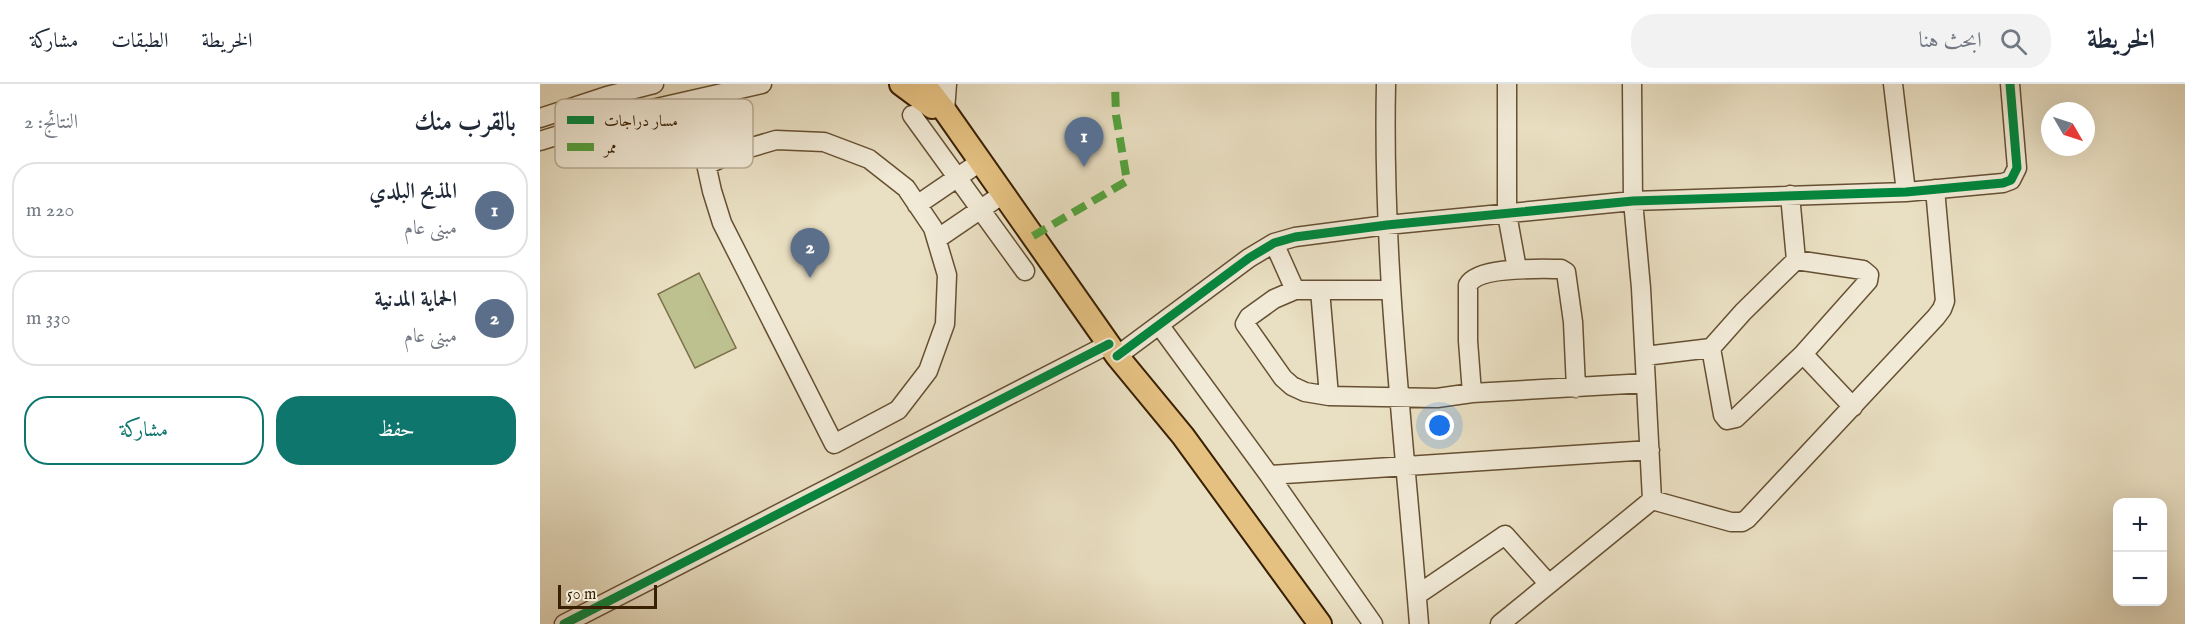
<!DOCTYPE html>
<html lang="ar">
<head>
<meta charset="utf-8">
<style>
	:root { --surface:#fff; --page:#f2f2f3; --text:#1f2937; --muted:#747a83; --line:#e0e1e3; --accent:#0f766e }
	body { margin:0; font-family:"IM FELL English",Amiri,serif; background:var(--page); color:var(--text); direction:rtl }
	.controls { position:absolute; right:18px; bottom:18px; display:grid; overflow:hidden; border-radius:12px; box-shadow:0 6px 24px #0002 }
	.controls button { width:54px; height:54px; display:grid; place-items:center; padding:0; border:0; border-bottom:2px solid var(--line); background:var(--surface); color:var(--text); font:30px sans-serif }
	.compass { position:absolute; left:1501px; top:18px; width:54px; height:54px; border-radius:50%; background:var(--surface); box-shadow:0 6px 24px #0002; rotate:129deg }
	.scale { position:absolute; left:18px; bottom:15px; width:99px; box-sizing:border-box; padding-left:6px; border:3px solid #3a2002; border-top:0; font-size:16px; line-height:21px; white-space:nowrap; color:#3a2002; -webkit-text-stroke:4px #f1ead7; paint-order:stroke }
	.you { position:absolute; left:900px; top:342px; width:21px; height:21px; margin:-15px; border:4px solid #fff; border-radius:50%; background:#1a73e8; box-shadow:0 0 0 9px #1a73e833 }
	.badge { display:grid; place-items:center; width:39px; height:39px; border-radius:50%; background:var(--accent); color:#fff; font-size:20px; font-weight:700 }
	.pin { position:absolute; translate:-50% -50px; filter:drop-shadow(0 2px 3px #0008) }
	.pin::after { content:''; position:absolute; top:32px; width:21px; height:18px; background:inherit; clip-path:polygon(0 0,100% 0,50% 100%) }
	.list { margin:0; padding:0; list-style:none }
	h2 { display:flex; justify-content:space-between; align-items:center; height:78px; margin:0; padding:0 24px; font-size:26px }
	h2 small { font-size:20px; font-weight:400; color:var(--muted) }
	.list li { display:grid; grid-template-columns:39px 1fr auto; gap:18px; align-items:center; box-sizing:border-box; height:96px; margin:0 12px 12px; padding:0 12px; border:2px solid var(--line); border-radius:24px }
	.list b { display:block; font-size:22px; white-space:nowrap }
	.list p { margin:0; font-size:20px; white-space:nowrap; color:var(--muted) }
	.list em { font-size:20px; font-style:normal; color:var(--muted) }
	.actions { display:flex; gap:12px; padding:18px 24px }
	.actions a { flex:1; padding:14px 0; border:2px solid var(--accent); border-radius:24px; text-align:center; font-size:21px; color:var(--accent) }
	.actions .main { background:var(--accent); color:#fff }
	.icon { flex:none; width:33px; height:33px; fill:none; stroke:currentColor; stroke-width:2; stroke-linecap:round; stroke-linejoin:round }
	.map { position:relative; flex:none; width:1645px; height:540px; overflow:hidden; direction:ltr }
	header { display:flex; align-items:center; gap:36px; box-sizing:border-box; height:84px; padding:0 30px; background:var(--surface); border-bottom:2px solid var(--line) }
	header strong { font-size:28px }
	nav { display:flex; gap:33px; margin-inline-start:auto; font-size:21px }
	.search { width:420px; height:54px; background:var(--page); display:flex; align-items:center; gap:15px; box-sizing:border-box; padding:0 21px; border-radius:24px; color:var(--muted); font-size:22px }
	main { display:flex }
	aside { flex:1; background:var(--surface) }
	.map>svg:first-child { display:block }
	.green { fill:#bdc08f; stroke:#7c7048; stroke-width:1.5 }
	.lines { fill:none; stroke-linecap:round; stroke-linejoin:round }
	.minor-casing { stroke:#665032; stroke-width:21 }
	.major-casing { stroke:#3a2002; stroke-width:26 }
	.minor { stroke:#f1ead7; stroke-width:18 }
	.major { stroke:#e4c081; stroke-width:22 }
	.quiet { stroke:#54a23d; stroke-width:8; stroke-dasharray:15 8; stroke-linecap:butt }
	.cycleway-casing { stroke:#f1ead7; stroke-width:13 }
	.cycleway { stroke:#00873e; stroke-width:9 }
	.key { fill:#f1ead7; stroke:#baad97; stroke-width:1.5 }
	.key-label { font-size:16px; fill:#3a2002 }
</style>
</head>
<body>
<header>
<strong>الخريطة</strong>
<div class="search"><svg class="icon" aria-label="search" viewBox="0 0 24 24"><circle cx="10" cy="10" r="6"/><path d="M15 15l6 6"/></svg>ابحث هنا</div>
<nav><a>الخريطة</a><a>الطبقات</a><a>مشاركة</a></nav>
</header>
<main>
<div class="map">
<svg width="1645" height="540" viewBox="0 0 1645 540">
	<rect width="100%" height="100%" fill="#e9dfc2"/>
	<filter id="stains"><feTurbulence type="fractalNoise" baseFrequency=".00333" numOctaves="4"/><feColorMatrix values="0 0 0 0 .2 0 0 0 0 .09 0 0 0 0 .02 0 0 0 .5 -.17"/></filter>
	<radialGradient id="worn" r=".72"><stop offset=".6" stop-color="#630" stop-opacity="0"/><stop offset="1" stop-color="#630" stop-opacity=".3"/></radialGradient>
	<path class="green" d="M159,189L196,264L155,284L118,210Z"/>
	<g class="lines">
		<defs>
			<path id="minor" d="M846,0C842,181 865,360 879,540
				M967,0V130L977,185
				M1092,0L1093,117L1101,204L1112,416
				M1353,0L1366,108
				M152,16L172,107L182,139L294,360L358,326L388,287L405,240L407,191L393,144L366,104L329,75L284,58L236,56L192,69L167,81
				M405,27L407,0
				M372,31L485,187
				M0,34L67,12L114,0
				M0,57L77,33L222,0
				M1250,111L1256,176
				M377,121L440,78
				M397,155L463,110
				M734,159L755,206
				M780,206L789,312
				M850,206H755L734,215L709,233L705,240L743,294L752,302L765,308L789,312L897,314L932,309L1106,299
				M620,242L729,391L833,540
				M1171,264L1183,331L1187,336L1196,334L1263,270
				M577,272L709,174L734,159L755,153L847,141L1093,117L1366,108L1463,99L1471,96L1477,84L1470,0
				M1105,272L1171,264L1203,228L1256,176L1323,186L1329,191L1328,197L1263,270L1313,323
				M932,309L928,257V201C938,182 1001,185 1021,185L1026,188L1033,238L1036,304
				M729,391L1110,366
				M1112,416L1191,438H1202L1207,435L1396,233L1402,225L1405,217L1395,105
				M877,511L965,451L1008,499
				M24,540L569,260
				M960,540L1112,416"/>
			<path id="major" d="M361,0L392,23
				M384,0L405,27L577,272L643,352L780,540"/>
		</defs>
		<use href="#minor" class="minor-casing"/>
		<use href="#major" class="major-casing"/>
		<use href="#minor" class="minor"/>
		<use href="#major" class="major"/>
		<path class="quiet" d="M493,152L587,97L576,31L575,0"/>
		<defs>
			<path id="cycleway" d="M577,272L709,174L734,159L755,153L847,141L1093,117L1366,108L1463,99L1471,96L1477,84L1470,0
				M24,540L569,260"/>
		</defs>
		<use href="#cycleway" class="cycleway-casing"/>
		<use href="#cycleway" class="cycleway"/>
	</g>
	<rect x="15" y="15" width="198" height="69" rx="9" class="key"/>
	<rect x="27" y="32" width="27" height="8" fill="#00873e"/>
	<rect x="27" y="59" width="27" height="8" fill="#54a23d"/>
	<g class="key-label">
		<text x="64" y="42">مسار دراجات</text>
		<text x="64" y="69">ممر</text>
	</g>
	<rect width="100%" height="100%" filter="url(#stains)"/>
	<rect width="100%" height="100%" fill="url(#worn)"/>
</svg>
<div class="controls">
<button>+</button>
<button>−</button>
</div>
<svg class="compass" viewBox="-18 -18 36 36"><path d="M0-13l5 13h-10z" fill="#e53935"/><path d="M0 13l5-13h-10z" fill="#747a83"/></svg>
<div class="scale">50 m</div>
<div class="you"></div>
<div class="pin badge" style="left:544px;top:83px;background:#5c6f8a">1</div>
<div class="pin badge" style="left:270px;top:194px;background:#5c6f8a">2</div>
</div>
<aside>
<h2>بالقرب منك<small>النتائج: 2</small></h2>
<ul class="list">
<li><span class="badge" style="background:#5c6f8a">1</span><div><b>المذبح البلدي</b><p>مبنى عام</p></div><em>220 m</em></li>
<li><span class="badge" style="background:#5c6f8a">2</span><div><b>الحماية المدنية</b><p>مبنى عام</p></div><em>330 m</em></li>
</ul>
<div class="actions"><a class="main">حفظ</a><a>مشاركة</a></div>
</aside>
</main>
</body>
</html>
